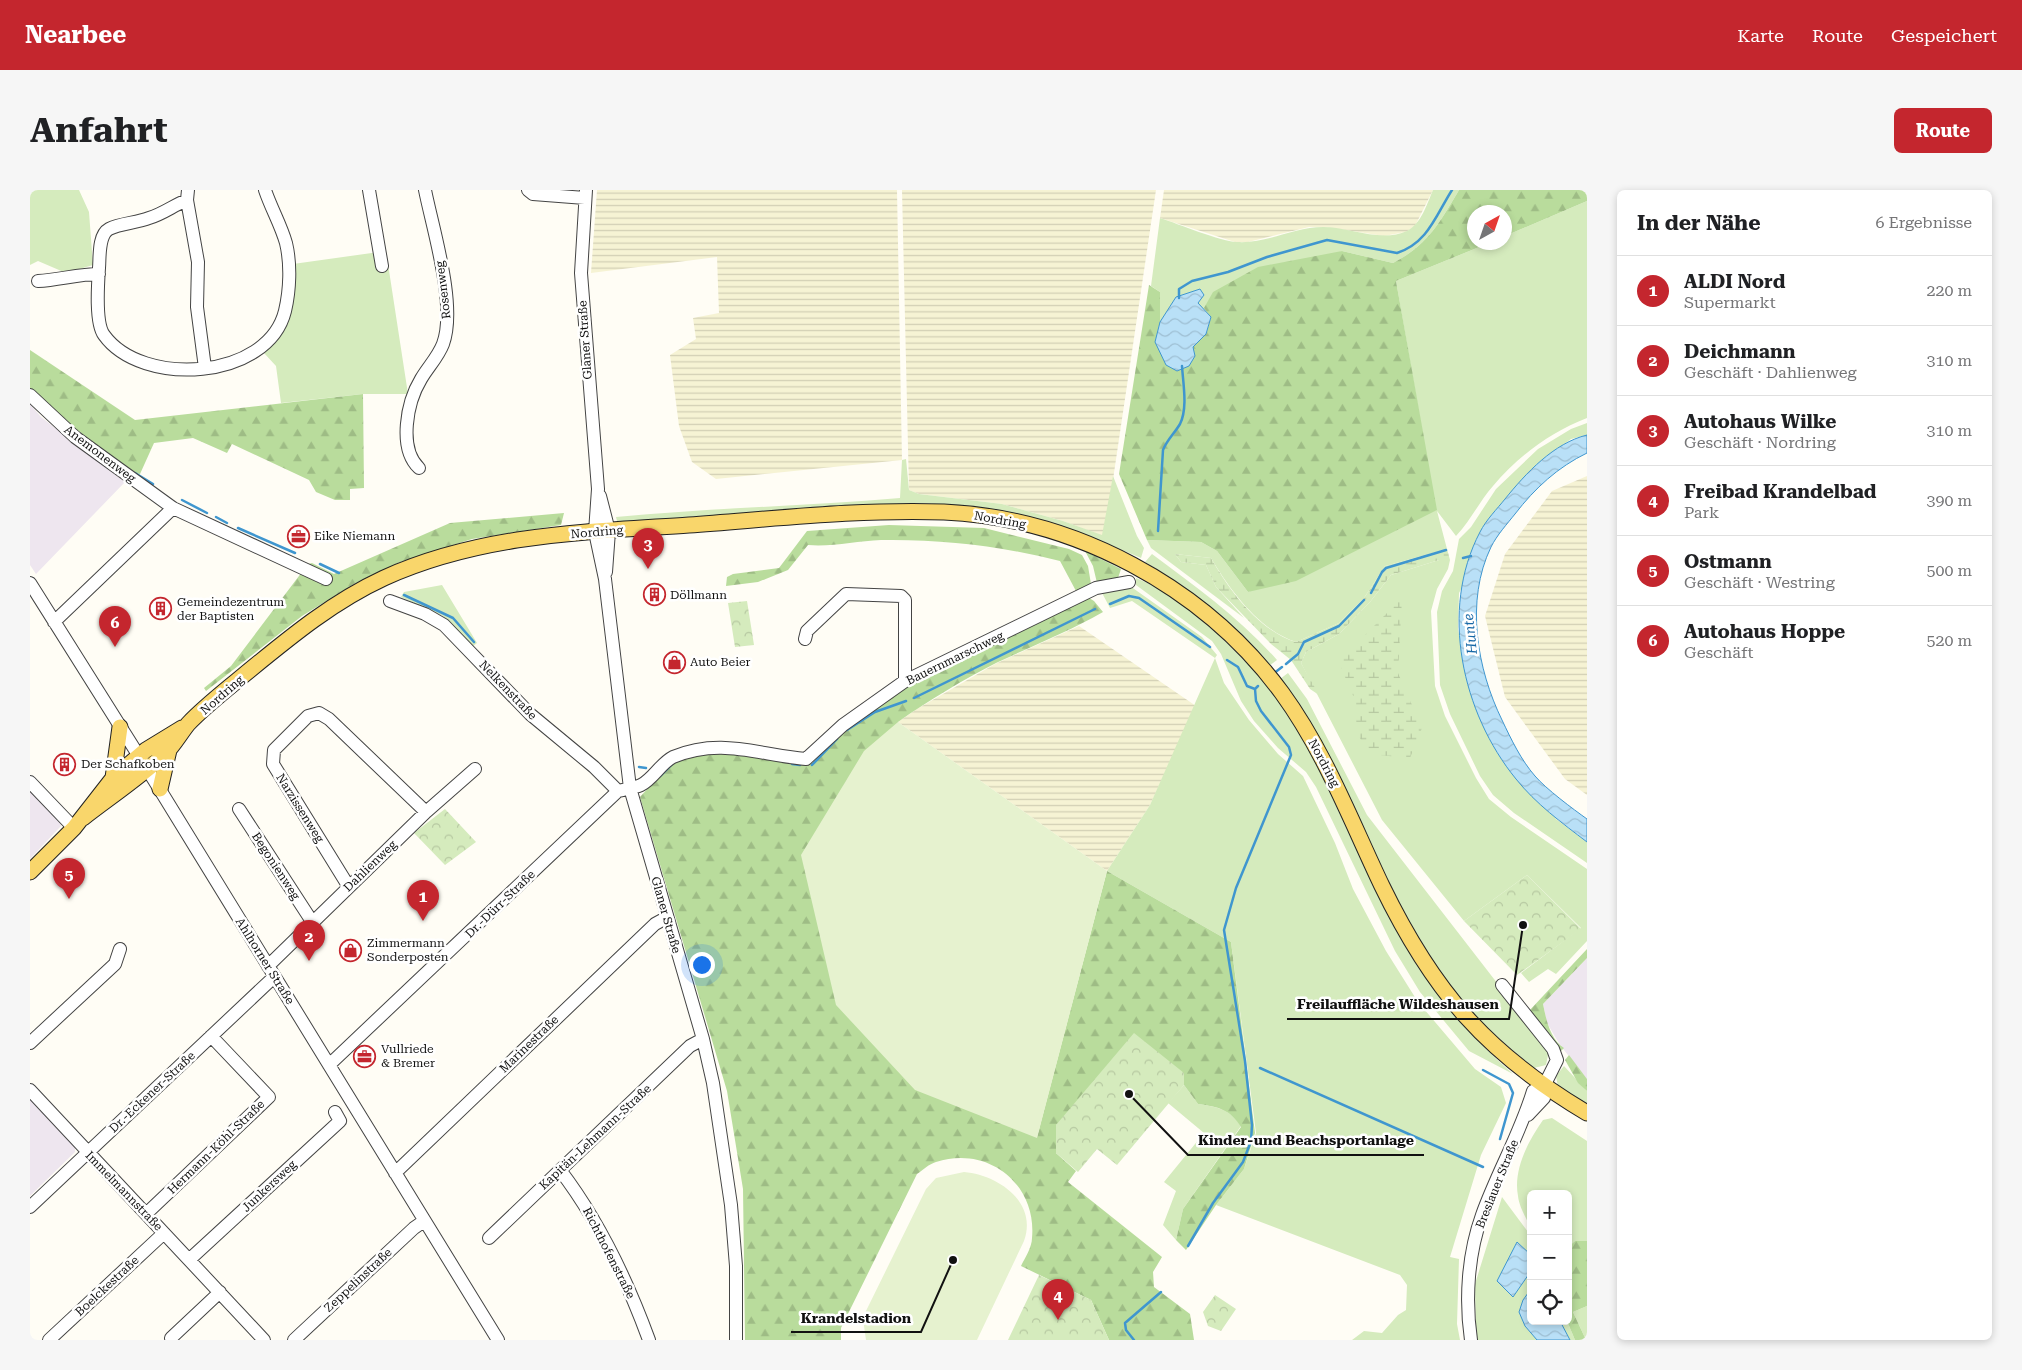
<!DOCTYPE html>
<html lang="de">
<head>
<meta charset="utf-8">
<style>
	:root { --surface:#fff; --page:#f6f6f6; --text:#202124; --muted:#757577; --line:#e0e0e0; --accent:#c4262e }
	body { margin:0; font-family:"Roboto Serif",serif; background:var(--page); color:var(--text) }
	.controls { position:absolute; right:15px; bottom:15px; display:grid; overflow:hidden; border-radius:8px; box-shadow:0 2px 8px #0003 }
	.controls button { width:45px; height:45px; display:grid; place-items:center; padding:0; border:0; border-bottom:1px solid var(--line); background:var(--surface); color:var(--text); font:25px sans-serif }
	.compass { position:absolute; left:1437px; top:15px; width:45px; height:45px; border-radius:50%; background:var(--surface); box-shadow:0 2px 8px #0003; rotate:40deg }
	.you { position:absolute; left:671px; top:774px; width:18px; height:18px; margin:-12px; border:4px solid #fff; border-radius:50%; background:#1a73e8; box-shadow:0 0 0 8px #1a73e833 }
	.badge { display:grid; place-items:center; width:32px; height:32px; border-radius:50%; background:var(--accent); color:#fff; font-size:16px; font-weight:700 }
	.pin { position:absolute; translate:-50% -41px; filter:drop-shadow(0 1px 2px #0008) }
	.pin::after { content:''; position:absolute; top:26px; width:18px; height:15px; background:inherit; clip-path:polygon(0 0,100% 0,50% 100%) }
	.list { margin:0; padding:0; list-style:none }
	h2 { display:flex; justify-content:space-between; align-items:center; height:65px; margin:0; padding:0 20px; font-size:21px }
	h2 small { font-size:16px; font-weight:400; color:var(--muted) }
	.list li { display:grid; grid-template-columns:32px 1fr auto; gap:15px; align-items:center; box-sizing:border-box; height:70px; padding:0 20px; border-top:1px solid var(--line) }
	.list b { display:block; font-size:19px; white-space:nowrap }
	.list p { margin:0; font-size:16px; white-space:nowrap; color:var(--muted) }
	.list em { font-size:16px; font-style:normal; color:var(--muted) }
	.icon { flex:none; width:28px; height:28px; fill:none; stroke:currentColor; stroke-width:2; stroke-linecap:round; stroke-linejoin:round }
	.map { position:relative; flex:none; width:1557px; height:1150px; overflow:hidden; border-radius:8px }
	header { display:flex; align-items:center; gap:30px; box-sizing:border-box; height:70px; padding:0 25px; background:var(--accent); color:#fff }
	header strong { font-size:24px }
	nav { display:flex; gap:28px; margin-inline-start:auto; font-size:18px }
	.intro { display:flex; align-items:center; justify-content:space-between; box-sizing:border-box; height:120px; padding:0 30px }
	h1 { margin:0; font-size:35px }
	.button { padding:12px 22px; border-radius:8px; background:var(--accent); color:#fff; font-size:18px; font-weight:700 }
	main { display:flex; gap:30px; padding:0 30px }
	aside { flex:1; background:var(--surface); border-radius:8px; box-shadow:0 2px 8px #0003 }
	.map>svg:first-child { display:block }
	.industrial { fill:#eee6ef }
	.farmland { fill:url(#farmland-rules) }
	.grass { fill:#d5ebbd }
	.forest { fill:url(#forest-firs) }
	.wetland { fill:url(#wetland-marsh) }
	.park { fill:url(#park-crowns) }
	.pitch { fill:#e6f2cf }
	.water { fill:url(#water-waves); stroke:#3f96cf }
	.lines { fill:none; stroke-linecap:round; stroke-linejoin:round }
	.stream { stroke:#3f96cf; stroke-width:2.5 }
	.minor-casing { stroke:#444; stroke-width:14 }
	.major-casing { stroke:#222; stroke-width:17 }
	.minor { stroke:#fff; stroke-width:12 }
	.major { stroke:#f9d66b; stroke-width:15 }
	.labels { text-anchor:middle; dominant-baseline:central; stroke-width:5; stroke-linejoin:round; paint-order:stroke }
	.street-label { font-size:12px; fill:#111; stroke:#fff }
	.poi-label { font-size:12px; fill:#111; stroke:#fff; text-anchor:start }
	.water-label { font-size:14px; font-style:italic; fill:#1768a6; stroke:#fff }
	.leader { fill:none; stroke:#111; stroke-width:2 }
	.callout-dot { fill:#111; stroke:#fff; stroke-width:2 }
	.callout-label { font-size:14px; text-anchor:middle; font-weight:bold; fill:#111; stroke:#fff; stroke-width:5; stroke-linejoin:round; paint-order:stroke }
</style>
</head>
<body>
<header>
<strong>Nearbee</strong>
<nav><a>Karte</a><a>Route</a><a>Gespeichert</a></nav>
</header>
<div class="intro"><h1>Anfahrt</h1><a class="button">Route</a></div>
<main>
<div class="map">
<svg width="1557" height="1150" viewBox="0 0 1557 1150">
	<defs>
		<pattern id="farmland-rules" width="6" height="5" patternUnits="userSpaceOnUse" patternTransform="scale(1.25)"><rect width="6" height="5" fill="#f6f3d4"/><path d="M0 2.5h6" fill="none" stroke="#d2cfb5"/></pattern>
		<pattern id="forest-firs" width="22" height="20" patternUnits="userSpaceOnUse" patternTransform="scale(1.25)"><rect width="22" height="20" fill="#b9dc9c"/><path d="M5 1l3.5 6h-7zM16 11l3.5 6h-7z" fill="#9ebc85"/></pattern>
		<pattern id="wetland-marsh" width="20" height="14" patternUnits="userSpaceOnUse" patternTransform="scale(1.25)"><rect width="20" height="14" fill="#d5ebbd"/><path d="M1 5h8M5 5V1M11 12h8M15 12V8" fill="none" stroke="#b6c8a1"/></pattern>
		<pattern id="park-crowns" width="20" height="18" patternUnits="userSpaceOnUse" patternTransform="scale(1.25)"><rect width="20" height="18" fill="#d5ebbd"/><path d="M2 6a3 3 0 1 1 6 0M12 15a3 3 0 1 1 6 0" fill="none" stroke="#b6c8a1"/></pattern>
		<pattern id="water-waves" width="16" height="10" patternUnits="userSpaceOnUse" patternTransform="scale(1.25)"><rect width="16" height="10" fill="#b9e0f7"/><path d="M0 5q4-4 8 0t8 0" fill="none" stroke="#9ebfd3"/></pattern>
	</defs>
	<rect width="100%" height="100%" fill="#fffdf5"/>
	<path class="industrial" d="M0,214L11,227L95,292L6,384L0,375Z
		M0,599L29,629L31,636L0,669Z
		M1557,768V889L1530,855L1517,833L1513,814Z
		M0,909L45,956V962L0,1006Z"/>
	<path class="farmland" d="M567,0H867L872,270L686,289L662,272L649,236L640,165L666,149L663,128L689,123L687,67L561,83Z
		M872,0H1126L1077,330L1073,346L1033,331L972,314L889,304L879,300Z
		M1134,0H1403L1385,36L1376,42L1354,46L1296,37H1279L1218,52H1205L1130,28Z
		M1557,286V605L1535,589L1475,507L1455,426L1475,364L1522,301Z
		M1049,436L1166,516L1120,615L1077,681L868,532L887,519L965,474Z"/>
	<path class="grass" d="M0,0H49L59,22L63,75L36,83L8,71L0,75Z
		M1403,0H1429C1410,32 1398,55 1363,73L1312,61L1181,127L1125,152L1130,132V102L1121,96L1130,28C1149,34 1189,51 1207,52C1236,54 1264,37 1293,37C1320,37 1351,53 1377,41C1391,34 1397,14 1403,0Z
		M1557,11V228C1521,242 1488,266 1463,296C1449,312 1441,330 1426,346L1407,321L1417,359L1355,376L1334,408L1309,433L1266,452C1229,440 1200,400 1181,368L1145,364L1151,372L1176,375L1186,397L1214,428L1121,358L1117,350L1171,352L1187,361L1218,402L1406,320L1366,91L1459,53L1474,52L1475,46Z
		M356,61L378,204H333L251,213L246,176L234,163L246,149L263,74Z
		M1557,233V245L1541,249L1517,267L1484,299L1429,403L1428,439L1435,478L1526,629L1557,652V673L1484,623L1463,605L1450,586L1420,524L1410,495L1407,422L1412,401L1423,381L1429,349L1441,337L1466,299L1508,259L1541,239Z
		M876,269L879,300L889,304L972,314L1033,331L1072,345L1083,286L1107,346L1114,358L1111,368C1037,337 964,315 883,313L595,333L587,331L586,327C680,318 775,316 870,308L872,270Z
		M1122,364C1166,397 1210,428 1247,470L1239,476C1202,436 1162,400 1115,372Z
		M1409,370H1420L1418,379L1407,399L1401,421L1405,496L1415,526L1446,588L1459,609L1481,627L1557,679V751L1526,784L1518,779L1499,792L1491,783L1551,738L1497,685L1434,731L1352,630L1271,473L1276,462L1309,444L1340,412L1361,385Z
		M1106,388C1139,401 1167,424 1192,448C1223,477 1249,507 1272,544C1313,611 1337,689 1376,757C1404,805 1441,847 1483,884L1439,861L1390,802L1365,761L1286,597L1276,582L1248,558L1224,531L1211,511L1191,464L1182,451L1106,395Z
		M412,395L447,453L442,457L413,426L371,407L374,402Z
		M1100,396L1172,447L1187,465L1185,468L1194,493L1219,530L1248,564L1273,586L1305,653L1323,699L1356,761L1388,812L1445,879L1471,897L1476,913L1451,965L1420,1067L1429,1069L1427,1134L1430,1150H1322L1334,1141L1352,1143L1368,1125L1376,1120L1377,1095L1370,1085L1186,1015L1214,979L1226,943L1201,752L1077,681L1120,615L1185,468L1102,411L1080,418L1071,401Z
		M1258,483L1277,509L1337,625L1519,860L1516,875L1504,878C1466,847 1434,819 1406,778C1344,687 1317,578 1250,489Z
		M1534,876L1557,901V915L1528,897L1526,886Z
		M1154,895L1168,914C1187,917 1200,919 1211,936L1153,1019L1146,1050L1133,1035L1146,1001L1134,992L1174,943L1138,913Z
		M1522,928L1557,951V1051H1545L1538,1057V1004H1501V1039C1497,1029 1489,1017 1488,1006C1483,980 1498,951 1513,930Z
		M1472,1007L1501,1046V1131H1537L1545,1150H1446L1445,1094Z
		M1557,1116V1150H1556L1543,1122Z"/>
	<path class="forest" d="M1429,0H1557V11L1475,46L1474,22H1444V52L1459,53L1366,91L1407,320L1266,391L1218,402L1187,361L1171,352L1117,350L1089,284L1119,95L1130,102V132L1125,152L1163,157L1176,144L1181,127L1174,118L1183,102L1228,77L1312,61L1363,73C1398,55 1410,32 1429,0Z
		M0,160L105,230L333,204L334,298L320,299V310H305L286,302L279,290L202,254L197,263L163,248L124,253L110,284L104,283L18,218L0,198Z
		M534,323L531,335L442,349L370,372L324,394L272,426L176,501L174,498L201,476L278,374L282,373L304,384L420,333Z
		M859,335L954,338L1039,359L1052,365L1058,376L1061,394L1046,401L1030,371C971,356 912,349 851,350C827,351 802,357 778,355L758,380L728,392L696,396L697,387L703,384L749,378L777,341Z
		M1055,361L1091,379L1087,391L1067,393L1063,376Z
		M1056,406L1064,411L1073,422C1038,442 1002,456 966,473C933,490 899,510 868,532L1007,947L1077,681L1201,752L1225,943L1214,979L1186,1015L1156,1060L1146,1050L1153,1019L1211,937C1200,919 1188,917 1168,914L1154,895V883L1026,935V963L1046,981L1038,992L1132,1067L1123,1082L1124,1097L1160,1124L1164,1150H1079L1061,1110L991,1076C995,1068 1002,1057 1002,1048C1007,994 958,955 906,972C899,974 893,980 887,984L811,1138V1150H715L713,999L697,901L610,607L643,571L689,560L782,573L816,536L875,497Z
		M1557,759V768L1513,814C1516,829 1520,849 1534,858L1530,862L1499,821Z
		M1539,865L1557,889V901L1548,893L1535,870Z
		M1545,1051H1557V1116L1543,1122L1556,1150H1545L1537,1131L1538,1057Z"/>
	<path class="wetland" d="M1417,359L1420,370H1409L1361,385L1340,412L1309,444L1276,462L1271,473L1289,505L1280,499L1261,470L1241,454L1186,397L1176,375L1151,372L1145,364L1181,368C1199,400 1229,441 1266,452L1309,433L1334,408L1355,376Z
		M1372,408L1368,483L1392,538L1380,568L1337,564L1327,541L1324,508L1307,468L1335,445Z"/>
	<path class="park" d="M717,411L724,455L705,457L698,413Z
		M415,619L446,652L415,675L384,643Z
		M1497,685L1551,739L1487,785L1434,731Z
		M1104,843L1154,883V895L1087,975L1067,959L1048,982L1026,963V935Z
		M1009,1085L1061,1110L1079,1150H978Z
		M1185,1105L1206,1119L1191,1141L1178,1136L1173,1122Z"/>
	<path class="pitch" d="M868,532L1077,681L1007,948L885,900L806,815L771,665L834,561Z
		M934,982C968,985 1008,1012 994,1051L947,1150H836L834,1136L835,1123L896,999L906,988Z"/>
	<path class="water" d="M1170,99L1174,105L1168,113L1181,127L1176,144L1163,157L1165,166L1159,176L1147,181L1136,175L1125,152L1130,132L1146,107Z
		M1557,245V263C1528,277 1505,298 1485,324C1477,334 1467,345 1461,357C1435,411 1447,479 1472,530C1481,549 1491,570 1505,586C1516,599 1543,619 1557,629V652C1532,633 1506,614 1486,589C1432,523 1409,420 1450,342C1456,330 1467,319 1475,309C1496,283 1524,253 1557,245Z
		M1487,1052L1501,1065V1081L1483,1107L1467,1091Z
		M1501,1099V1131H1530L1540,1150H1507L1495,1136L1489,1122L1493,1110Z"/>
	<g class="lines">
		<path class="stream" d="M1149,108V99L1162,91L1198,82L1237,67L1297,50L1367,63C1398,53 1406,25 1422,0
			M105,283L123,294
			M152,310L177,323
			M186,327L197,333
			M208,338L265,363
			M1128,341L1133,260C1137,250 1144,244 1150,234C1158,218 1153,193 1152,176
			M1433,368L1441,366
			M290,374L309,383
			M1341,403L1352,382L1356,378L1416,360
			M374,405L423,428L444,452
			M1080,414L1099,406L1109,408L1180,457
			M1197,470L1208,477L1217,496L1225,499
			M1256,474L1268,464L1274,452L1309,436L1334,410
			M1243,484L1252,477
			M884,508L1065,419
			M817,540L845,522L876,511
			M762,574L770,575
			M782,575L807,549
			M609,577L616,578
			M630,586L642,574
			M1230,878L1453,977
			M1453,880L1479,894L1483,903L1470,949
			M1158,1056L1183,1013L1213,972L1221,951L1222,935L1215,871L1194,740L1206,698L1261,565L1259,557L1231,521L1226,511L1225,499L1228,496
			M1104,1150L1096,1140L1095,1133L1131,1102"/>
		<defs>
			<path id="minor" d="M158,0L157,10L168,72L167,117L175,178
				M339,0L352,76
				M498,0L503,4L555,8
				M556,0L551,83L568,299L565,342L575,389L600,598L673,849L683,893L701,1015L706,1076V1150
				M157,10C144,15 133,24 119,28C107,33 90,33 79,39C68,45 70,67 69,78C68,93 65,133 74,145C112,198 238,190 255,121C260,100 261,74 256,53C251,35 241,18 235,0
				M8,91C29,90 48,84 69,84
				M0,205L45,247L143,318L296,389
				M389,278C368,258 377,212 391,189C398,177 408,167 413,154C427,116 403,40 395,0
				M570,306L579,341L576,382
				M0,393L124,590L468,1150
				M360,411L395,424L414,435L500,524L564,577L588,601
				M24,432L143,318
				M775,449L777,441L816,404L871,406L875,410V491
				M0,592L44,638
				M209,619L283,733
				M319,697L243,574L244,560L278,526L289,523L299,529L396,622
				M238,776L396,622L445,579
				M0,853L85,774L90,759
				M299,875L588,601C596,599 604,598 611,595C623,589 631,573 643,567C691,547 728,565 776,569L813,535L875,491L1066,398L1099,392
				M0,900L234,1150
				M1498,925L1514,908V896
				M530,980C569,1031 597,1090 619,1150
				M365,983L625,734L636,728
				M0,1017L244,787
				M117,1023L239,907L181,846
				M459,1048L660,856L673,849
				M160,1069L310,931L305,922
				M141,1148L190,1102
				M19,1150L134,1043
				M264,1150L384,1038L394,1031
				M1441,1150C1435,1109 1438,1064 1452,1025C1467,983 1490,944 1503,901L1514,896L1527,870L1523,859L1472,795"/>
			<path id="major" d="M83,588L90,537
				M130,599L139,560
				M53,628C80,607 110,587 135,564C144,555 150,544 158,534C175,516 196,500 215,484C259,448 302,412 354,388C451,344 555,342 659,335C743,329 829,319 914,322C1045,328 1174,397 1252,503C1295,562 1321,631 1352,696C1403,801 1456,863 1557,923
				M0,682L44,638L83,588L116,560L152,538"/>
		</defs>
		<use href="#minor" class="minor-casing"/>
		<use href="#major" class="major-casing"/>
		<use href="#minor" class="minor"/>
		<use href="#major" class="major"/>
	</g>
	<defs>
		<symbol id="office-ring" viewBox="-11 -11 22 22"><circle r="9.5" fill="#fff" stroke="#c4262e" stroke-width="1.5"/><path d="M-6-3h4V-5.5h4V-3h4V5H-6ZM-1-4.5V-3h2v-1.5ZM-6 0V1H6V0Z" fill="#c4262e"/></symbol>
		<symbol id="building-ring" viewBox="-11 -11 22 22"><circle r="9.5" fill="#fff" stroke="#c4262e" stroke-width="1.5"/><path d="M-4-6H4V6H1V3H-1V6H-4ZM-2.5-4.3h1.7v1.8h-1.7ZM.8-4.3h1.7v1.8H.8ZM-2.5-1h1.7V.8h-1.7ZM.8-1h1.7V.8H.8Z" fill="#c4262e"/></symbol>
		<symbol id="shop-ring" viewBox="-11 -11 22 22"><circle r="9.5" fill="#fff" stroke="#c4262e" stroke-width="1.5"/><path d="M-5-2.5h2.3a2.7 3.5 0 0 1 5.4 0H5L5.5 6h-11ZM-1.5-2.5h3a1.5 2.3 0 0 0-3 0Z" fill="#c4262e"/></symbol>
	</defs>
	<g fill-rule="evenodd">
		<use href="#office-ring" x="256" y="334" width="25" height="25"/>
		<use href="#building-ring" x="612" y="392" width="25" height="25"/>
		<use href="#building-ring" x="118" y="406" width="25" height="25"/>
		<use href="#shop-ring" x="632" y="460" width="25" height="25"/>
		<use href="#building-ring" x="22" y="562" width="25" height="25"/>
		<use href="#shop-ring" x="308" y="748" width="25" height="25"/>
		<use href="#office-ring" x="322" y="854" width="25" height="25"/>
	</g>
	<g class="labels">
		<g class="street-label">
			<text transform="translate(413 100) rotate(-97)">Rosenweg</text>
			<text transform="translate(555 150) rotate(-94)">Glaner Straße</text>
			<text transform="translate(70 264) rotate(37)">Anemonenweg</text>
			<text transform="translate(970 330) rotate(10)">Nordring</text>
			<text transform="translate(567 342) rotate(-5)">Nordring</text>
			<text transform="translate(925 468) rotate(-26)">Bauernmarschweg</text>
			<text transform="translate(478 500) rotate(46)">Nelkenstraße</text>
			<text transform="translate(192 505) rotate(-41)">Nordring</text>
			<text transform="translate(1294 573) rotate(62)">Nordring</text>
			<text transform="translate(270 618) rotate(58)">Narzissenweg</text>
			<text transform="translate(246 676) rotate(57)">Begonienweg</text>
			<text transform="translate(340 676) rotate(-44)">Dahlienweg</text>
			<text transform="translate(470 714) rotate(-44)">Dr.-Dürr-Straße</text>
			<text transform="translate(636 725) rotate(74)">Glaner Straße</text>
			<text transform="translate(235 771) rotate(58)">Ahlhorner Straße</text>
			<text transform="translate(499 854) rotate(-44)">Marinestraße</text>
			<text transform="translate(122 902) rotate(-43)">Dr.-Eckener-Straße</text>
			<text transform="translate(565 947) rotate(-43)">Kapitän-Lehmann-Straße</text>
			<text transform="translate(186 957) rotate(-44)">Hermann-Köhl-Straße</text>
			<text transform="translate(1467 994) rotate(-68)">Breslauer Straße</text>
			<text transform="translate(239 996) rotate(-43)">Junkersweg</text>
			<text transform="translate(94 1001) rotate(46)">Immelmannstraße</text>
			<text transform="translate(579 1063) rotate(63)">Richthofenstraße</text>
			<text transform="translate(328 1090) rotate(-43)">Zeppelinstraße</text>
			<text transform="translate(77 1096) rotate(-43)">Boelckestraße</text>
		</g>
		<g class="poi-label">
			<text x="284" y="346">Eike Niemann</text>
			<text x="640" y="405">Döllmann</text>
			<text x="147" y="412">Gemeindezentrum<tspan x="147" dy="14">der Baptisten</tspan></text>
			<text x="660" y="472">Auto Beier</text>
			<text x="51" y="574">Der Schafkoben</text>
			<text x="337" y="753">Zimmermann<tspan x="337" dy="14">Sonderposten</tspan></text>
			<text x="351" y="859">Vullriede<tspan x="351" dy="14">&amp; Bremer</tspan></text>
		</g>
		<g class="water-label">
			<text transform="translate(1440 444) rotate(-96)">Hunte</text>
		</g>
	</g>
	<path class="leader" d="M1493 735L1479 829H1257M1099 904L1158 965H1394M923 1070L891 1142H761"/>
	<g class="callout-dot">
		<circle cx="1493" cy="735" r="5"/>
		<circle cx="1099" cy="904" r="5"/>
		<circle cx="923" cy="1070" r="5"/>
	</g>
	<g class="callout-label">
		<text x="1368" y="819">Freilauffläche Wildeshausen</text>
		<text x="1276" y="955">Kinder-und Beachsportanlage</text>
		<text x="826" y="1133">Krandelstadion</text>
	</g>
</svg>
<div class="controls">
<button>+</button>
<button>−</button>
<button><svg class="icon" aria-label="locate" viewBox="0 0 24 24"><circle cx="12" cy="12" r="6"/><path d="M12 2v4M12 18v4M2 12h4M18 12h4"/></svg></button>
</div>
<svg class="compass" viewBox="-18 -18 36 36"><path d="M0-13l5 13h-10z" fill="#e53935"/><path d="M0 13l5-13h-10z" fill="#757577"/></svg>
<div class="you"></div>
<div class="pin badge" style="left:393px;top:731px">1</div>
<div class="pin badge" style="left:279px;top:771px">2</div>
<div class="pin badge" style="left:618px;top:379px">3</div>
<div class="pin badge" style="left:1028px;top:1130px">4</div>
<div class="pin badge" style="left:39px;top:709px">5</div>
<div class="pin badge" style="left:85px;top:457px">6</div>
</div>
<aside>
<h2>In der Nähe<small>6 Ergebnisse</small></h2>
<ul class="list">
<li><span class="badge">1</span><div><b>ALDI Nord</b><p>Supermarkt</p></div><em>220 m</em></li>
<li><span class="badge">2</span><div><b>Deichmann</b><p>Geschäft · Dahlienweg</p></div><em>310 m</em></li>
<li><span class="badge">3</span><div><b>Autohaus Wilke</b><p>Geschäft · Nordring</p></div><em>310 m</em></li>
<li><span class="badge">4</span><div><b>Freibad Krandelbad</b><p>Park</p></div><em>390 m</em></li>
<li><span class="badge">5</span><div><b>Ostmann</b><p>Geschäft · Westring</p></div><em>500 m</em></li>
<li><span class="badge">6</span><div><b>Autohaus Hoppe</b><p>Geschäft</p></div><em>520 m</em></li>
</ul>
</aside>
</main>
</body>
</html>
